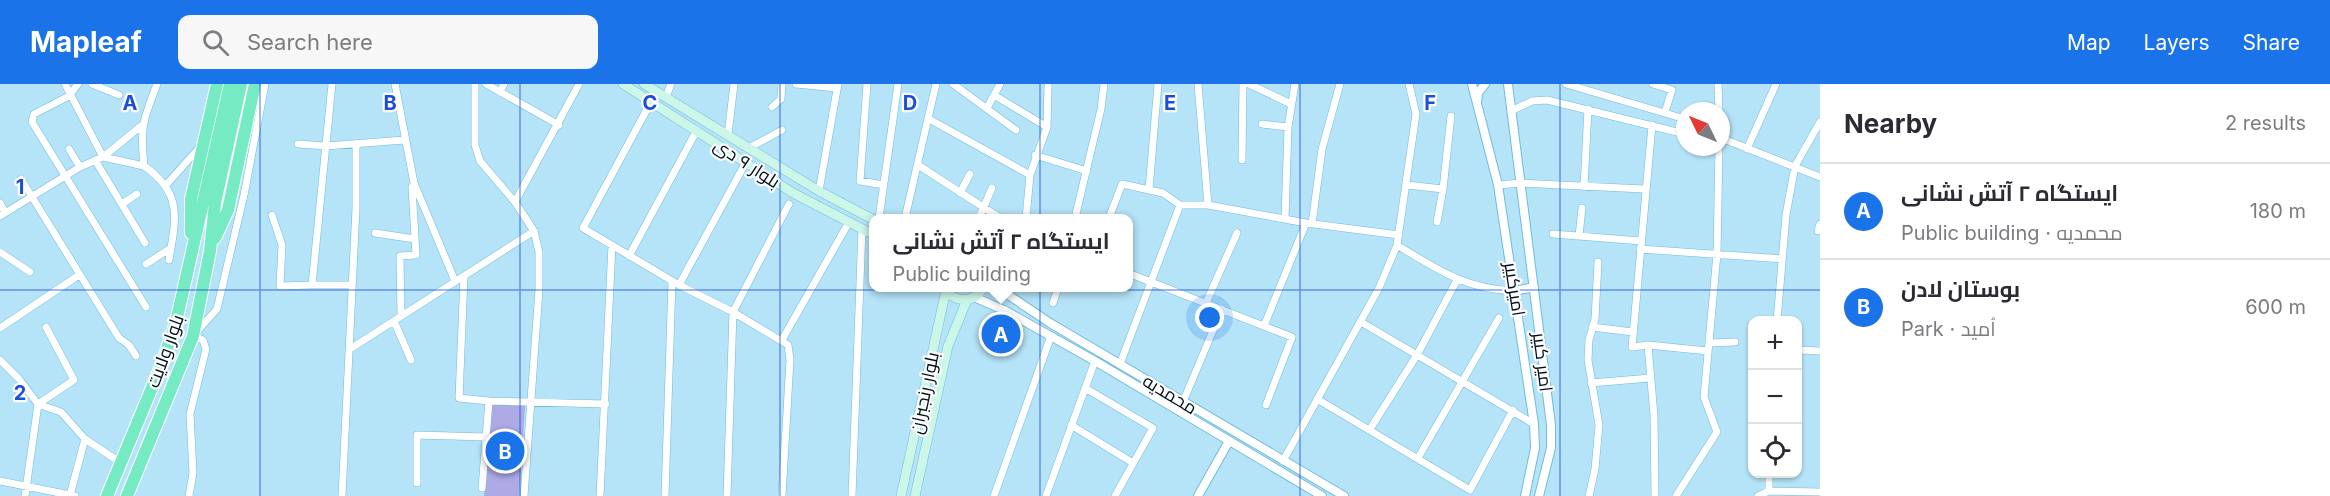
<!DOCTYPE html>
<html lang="en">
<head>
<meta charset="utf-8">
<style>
	:root { --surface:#fff; --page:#f7f7f7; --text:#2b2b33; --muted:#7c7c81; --line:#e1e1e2; --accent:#1a73e8 }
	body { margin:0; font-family:Inter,Cairo,sans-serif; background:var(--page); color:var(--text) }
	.controls { position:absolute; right:18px; bottom:18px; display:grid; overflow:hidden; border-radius:12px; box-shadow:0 2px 4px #0004 }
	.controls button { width:54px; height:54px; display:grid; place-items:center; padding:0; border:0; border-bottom:2px solid var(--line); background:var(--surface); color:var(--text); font:30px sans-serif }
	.compass { position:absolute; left:1676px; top:18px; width:54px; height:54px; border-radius:50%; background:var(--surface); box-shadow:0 2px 4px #0004; rotate:313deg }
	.you { position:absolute; left:1210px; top:234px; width:21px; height:21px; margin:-15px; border:4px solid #fff; border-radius:50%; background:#1a73e8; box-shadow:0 0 0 9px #1a73e833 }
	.badge { display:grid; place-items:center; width:39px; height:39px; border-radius:50%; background:var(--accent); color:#fff; font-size:20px; font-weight:700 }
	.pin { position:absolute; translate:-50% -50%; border:3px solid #fff; box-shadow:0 2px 6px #0006 }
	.popup { position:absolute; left:869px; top:130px; width:264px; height:78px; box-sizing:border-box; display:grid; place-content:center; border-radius:12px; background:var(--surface); filter:drop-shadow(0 2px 4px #0005); font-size:20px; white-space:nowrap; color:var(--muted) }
	.popup b { font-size:22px; color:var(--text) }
	.popup::after { content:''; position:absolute; left:50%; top:100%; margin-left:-12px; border:12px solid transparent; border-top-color:var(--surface) }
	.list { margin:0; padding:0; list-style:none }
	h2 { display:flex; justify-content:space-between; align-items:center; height:78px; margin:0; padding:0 24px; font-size:26px }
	h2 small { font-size:20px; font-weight:400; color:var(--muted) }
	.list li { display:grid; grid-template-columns:39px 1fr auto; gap:18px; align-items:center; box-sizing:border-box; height:96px; padding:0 24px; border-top:2px solid var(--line) }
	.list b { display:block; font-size:22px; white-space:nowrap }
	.list p { margin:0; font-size:20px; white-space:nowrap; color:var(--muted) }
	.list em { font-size:20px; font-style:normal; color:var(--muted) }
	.icon { flex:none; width:33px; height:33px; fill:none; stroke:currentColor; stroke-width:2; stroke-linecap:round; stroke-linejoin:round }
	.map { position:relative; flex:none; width:1820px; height:412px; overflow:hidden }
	header { display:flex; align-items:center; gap:36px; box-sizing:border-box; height:84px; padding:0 30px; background:var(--accent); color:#fff }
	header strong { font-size:28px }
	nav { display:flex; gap:33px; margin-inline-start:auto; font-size:21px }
	.search { width:420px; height:54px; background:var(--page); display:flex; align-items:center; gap:15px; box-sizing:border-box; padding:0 21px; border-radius:12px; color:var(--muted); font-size:22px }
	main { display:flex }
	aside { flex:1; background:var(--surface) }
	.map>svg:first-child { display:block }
	.green { fill:#adaae6 }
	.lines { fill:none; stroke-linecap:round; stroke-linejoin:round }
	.minor-casing { stroke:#6dbdde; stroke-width:8 }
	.tertiary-casing { stroke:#6dbdde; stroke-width:10 }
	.secondary-casing { stroke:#6dbdde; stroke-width:10 }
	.trunk-casing { stroke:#fff; stroke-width:14 }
	.minor { stroke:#fff; stroke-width:7 }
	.tertiary { stroke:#fff; stroke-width:8 }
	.secondary { stroke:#ccf7e8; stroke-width:9 }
	.trunk { stroke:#76eac2; stroke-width:12 }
	.grid { fill:none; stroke:#1d4ed8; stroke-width:1.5; stroke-opacity:0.55 }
	.labels { text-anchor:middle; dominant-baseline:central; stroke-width:4.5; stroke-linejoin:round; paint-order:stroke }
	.street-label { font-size:18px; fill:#000e17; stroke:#fcfcfc }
	.grid-label { font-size:20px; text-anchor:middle; font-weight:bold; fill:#1d4ed8; stroke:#fcfcfc; stroke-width:4.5; stroke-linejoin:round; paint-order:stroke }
</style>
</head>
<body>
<header>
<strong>Mapleaf</strong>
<div class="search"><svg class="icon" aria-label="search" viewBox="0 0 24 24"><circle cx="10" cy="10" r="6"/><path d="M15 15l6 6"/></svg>Search here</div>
<nav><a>Map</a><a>Layers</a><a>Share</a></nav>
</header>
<main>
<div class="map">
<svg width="1820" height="412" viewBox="0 0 1820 412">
	<rect width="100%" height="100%" fill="#b5e3f7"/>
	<path class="green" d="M491,320L525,322L519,412H484Z"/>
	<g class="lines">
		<defs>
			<path id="minor" d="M65,0L103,73L144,82
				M78,0L69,12L34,30L32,38L146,223
				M92,0L119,11
				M157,0C143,37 140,42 144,82C183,109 176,134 169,176
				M332,0L312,201H351
				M395,0L414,99L455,197
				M475,0V61L480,77L515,118L534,147L539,168V206L524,412
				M486,0L559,41
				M796,0L837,4
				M867,0L860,97L884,101
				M953,0L1016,46
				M1198,0L1208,121
				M1249,0L1291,20
				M1566,0L1685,35
				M1653,0L1672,6L1665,28
				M1718,0L1719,27
				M500,8L504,0
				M994,11L1047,43
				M666,13L671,0
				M652,16L583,144L679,201L733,228L788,261L790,276L782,412
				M772,23L781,15L782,0
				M987,24L1000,0
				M1513,26L1532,17L1547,16L1685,50
				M929,35L1030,91
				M1262,40L1288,43
				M1652,41L1632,263L1648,261L1708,267
				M728,51L734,0
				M1721,54L1820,93
				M298,60L326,62L404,56
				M749,64L782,46
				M69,65L80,83
				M1747,65L1776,0
				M1035,71L1087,87
				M95,76L145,159
				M1242,76L1243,0
				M918,81L1000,134
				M21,95L119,254L129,261L136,272
				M166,101L200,63
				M1407,101L1443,105L1451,32
				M1498,101L1521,99L1644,105
				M1584,103L1588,25
				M1149,105L1158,0
				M819,107L838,0
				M960,109L970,90
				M515,118L579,0
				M0,119L5,128
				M122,120L137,110
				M272,131L282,161L280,202L312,201
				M0,132L80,83L103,73L141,42
				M879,134L898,0
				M905,134L936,0
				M979,134L992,104
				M1026,134L1030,91L1047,43L1048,1
				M1075,134L1101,25L1104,0
				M1109,134L1122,100L1163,109L1180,121H1208L1306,139L1399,151
				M1285,134L1288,43L1295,0
				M1437,138L1443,105
				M1312,140L1322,65L1340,0
				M1818,147L1820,140
				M375,149L415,155
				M1553,150L1641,157
				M1579,152L1582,124
				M1397,161C1438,186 1465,205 1515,207
				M1640,165L1782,175
				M0,168L30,188
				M629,172L697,46
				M146,180L171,164
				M1128,189L1292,253L1266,321
				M464,192L459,314L489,317L482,404
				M679,201L746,78
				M1053,219L1058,204
				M1206,219L1237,149
				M401,232L400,172L416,171L412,103
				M394,237L411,276
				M1777,237L1786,131L1795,82L1820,38
				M1361,238L1534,340
				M1264,242L1306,139
				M1592,243L1633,248
				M0,244L79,191
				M782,256L849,138
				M1709,259L1735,258
				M1648,261L1654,332L1655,412
				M350,265L534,147
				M1798,266L1820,267
				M0,276L19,295L38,320L61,328L85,355L121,379
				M1120,280L1180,121
				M1591,299L1650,294
				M1085,304L1153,344L1115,412
				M1317,315L1470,406L1513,326
				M489,317L606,320
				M1183,318L1222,225
				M1071,341L1133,379
				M1370,345L1417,271L1457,196
				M1418,374L1499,234
				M1283,377L1379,204L1397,161L1416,30L1409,0
				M0,397L75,412
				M417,399V351L486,353
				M1769,407L1820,408
				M70,411L85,355
				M25,412L38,320L74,296L46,243
				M189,412L193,389L190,330L206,265L203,256L193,252L217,225L244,111L265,0
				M342,412L356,124V61
				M600,412L612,161
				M665,412L672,197
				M727,412L733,228L789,120
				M852,412L862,145
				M994,412L1051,252
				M1046,412L1095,277
				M1589,412L1595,385L1599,341L1588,276L1589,256L1595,235L1598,178
				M1676,412L1717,348L1704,313L1717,170L1719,63
				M1758,412L1769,407V390"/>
			<path id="tertiary" d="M1472,0L1498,101L1534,340L1535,364L1525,412
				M1508,0L1551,341V364L1539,412
				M1477,18L1478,9L1485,0
				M998,204L1050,239L1344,412
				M1515,207L1534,203
				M974,213L1006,227L1095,277L1322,412
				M1198,412L1229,357"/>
			<path id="secondary" d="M623,0L793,109L874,151
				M644,0L819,107L874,136
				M945,204C954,219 973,220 983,204
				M901,412L946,206
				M915,412L948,262L967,216"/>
			<path id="trunk" d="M191,149V115L217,0
				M215,154L228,126L255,0
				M107,412L161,282L176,238L230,0
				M127,412L193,252L210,167L215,119L241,0"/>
		</defs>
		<use href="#minor" class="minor-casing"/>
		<use href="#tertiary" class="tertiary-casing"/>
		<use href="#secondary" class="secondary-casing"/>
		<use href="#trunk" class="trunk-casing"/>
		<use href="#minor" class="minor"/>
		<use href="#tertiary" class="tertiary"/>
		<use href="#secondary" class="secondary"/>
		<use href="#trunk" class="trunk"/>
	</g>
	<path class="grid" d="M260,0V412M520,0V412M780,0V412M1040,0V412M1300,0V412M1560,0V412M0,206H1820"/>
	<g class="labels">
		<g class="street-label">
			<text transform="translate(747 79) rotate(33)">بلوار ۹ دی</text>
			<text transform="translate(1515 205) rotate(81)">امیرکبیر</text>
			<text transform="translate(165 267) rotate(-70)">بلوار ولایت</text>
			<text transform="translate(1543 278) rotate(83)">امیر کبیر</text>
			<text transform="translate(924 309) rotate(-78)">بلوار رنجبران</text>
			<text transform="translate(1170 310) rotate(31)">محمدیه</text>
		</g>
	</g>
	<g class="grid-label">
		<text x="130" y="26">A</text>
		<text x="390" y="26">B</text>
		<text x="650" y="26">C</text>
		<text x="910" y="26">D</text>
		<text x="1170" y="26">E</text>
		<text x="1430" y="26">F</text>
		<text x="20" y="110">1</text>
		<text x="20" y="316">2</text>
	</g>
</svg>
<div class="controls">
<button>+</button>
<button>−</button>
<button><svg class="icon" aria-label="locate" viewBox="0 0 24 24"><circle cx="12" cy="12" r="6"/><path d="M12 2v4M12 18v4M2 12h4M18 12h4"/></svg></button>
</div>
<svg class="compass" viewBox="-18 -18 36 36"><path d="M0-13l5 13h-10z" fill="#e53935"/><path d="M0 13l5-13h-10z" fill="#7c7c81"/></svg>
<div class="you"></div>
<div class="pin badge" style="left:1001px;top:250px">A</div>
<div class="popup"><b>ایستگاه ۲ آتش نشانی</b>Public building</div>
<div class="pin badge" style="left:505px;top:367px">B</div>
</div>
<aside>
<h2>Nearby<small>2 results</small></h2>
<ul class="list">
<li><span class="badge">A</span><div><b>ایستگاه ۲ آتش نشانی</b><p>Public building · محمدیه</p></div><em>180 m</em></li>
<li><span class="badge">B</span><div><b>بوستان لادن</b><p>Park · اُمید</p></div><em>600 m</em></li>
</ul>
</aside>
</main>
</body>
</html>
